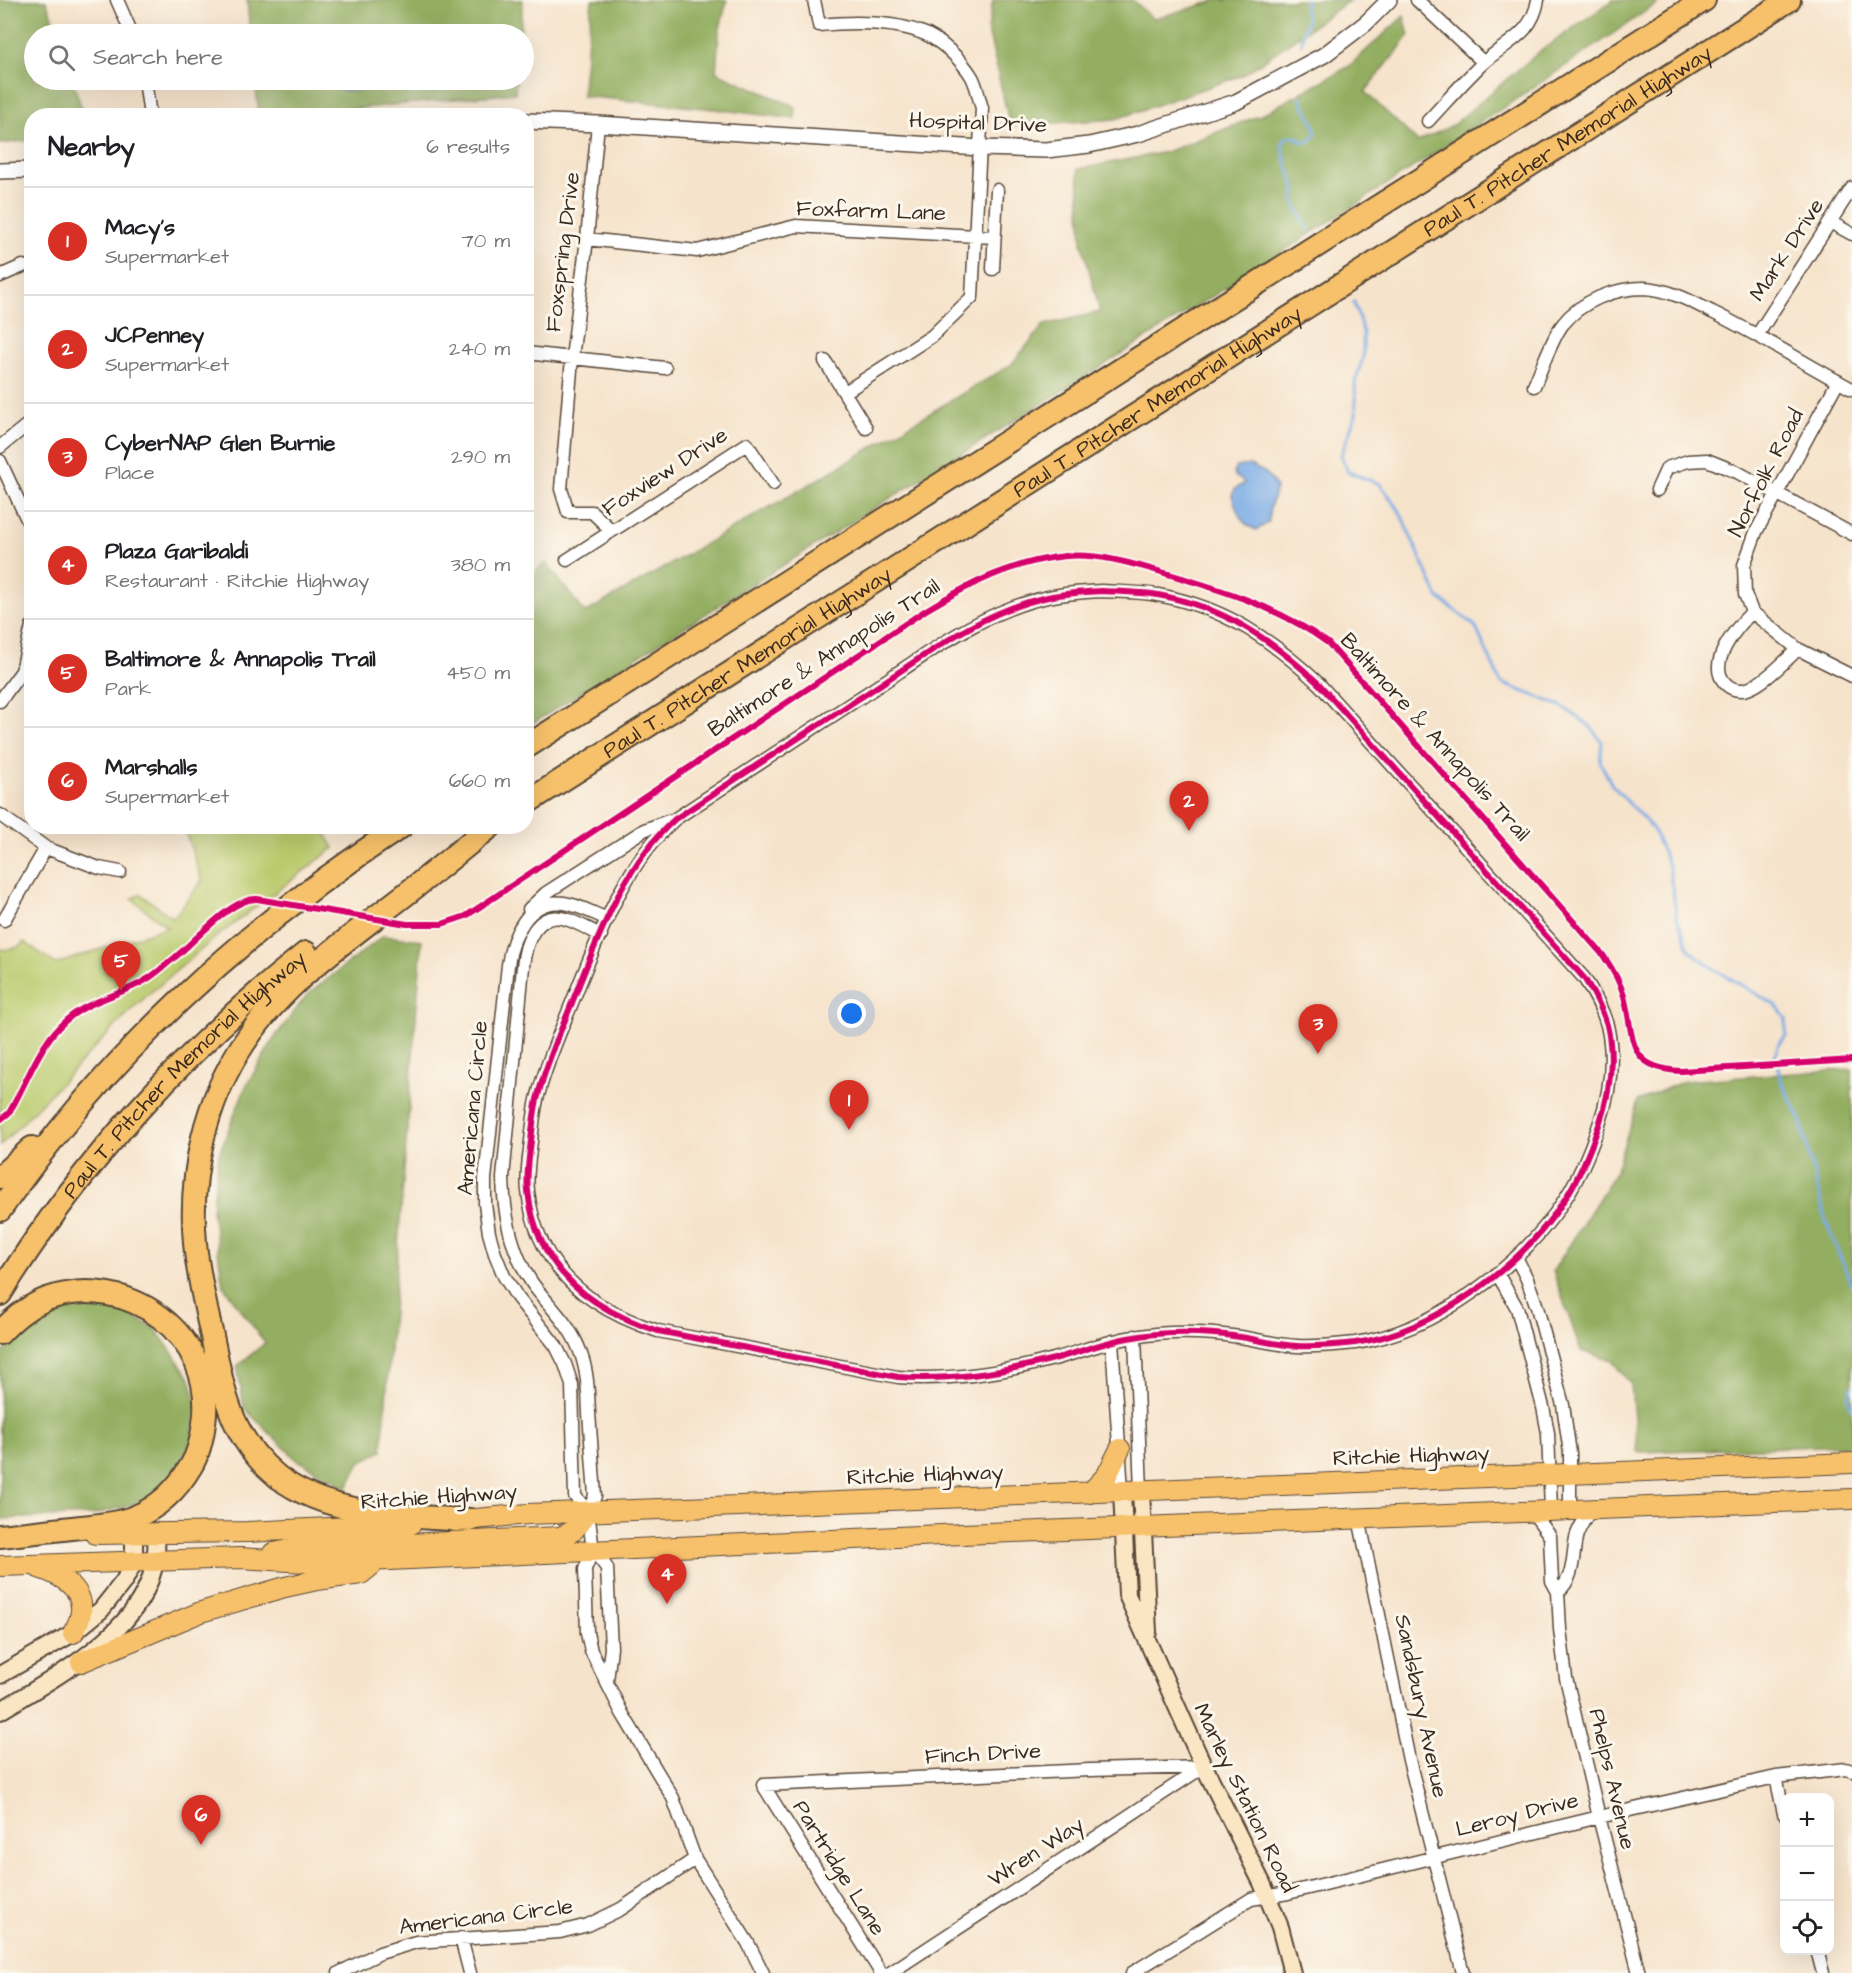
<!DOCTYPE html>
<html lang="en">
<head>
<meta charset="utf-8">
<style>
	:root { --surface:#fff; --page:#f6f6f6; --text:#202124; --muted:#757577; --line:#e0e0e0; --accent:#d93025 }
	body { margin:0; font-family:"Architects Daughter",sans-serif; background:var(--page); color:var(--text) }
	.controls { position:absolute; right:18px; bottom:18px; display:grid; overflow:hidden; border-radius:12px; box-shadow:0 6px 24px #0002 }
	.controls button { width:54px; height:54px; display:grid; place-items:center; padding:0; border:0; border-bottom:2px solid var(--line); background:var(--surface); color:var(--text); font:30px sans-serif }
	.you { position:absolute; left:852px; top:1014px; width:21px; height:21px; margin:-15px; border:4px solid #fff; border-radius:50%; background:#1a73e8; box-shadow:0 0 0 9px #1a73e833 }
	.badge { display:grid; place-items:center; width:39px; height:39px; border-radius:50%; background:var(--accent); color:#fff; font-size:20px; font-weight:700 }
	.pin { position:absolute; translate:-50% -50px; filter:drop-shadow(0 2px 3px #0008) }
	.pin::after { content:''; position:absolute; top:32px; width:21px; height:18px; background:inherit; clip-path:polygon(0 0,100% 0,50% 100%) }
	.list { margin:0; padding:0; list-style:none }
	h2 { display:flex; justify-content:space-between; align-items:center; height:78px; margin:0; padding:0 24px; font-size:26px }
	h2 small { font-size:20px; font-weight:400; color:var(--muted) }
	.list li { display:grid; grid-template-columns:39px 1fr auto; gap:18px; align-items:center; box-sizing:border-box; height:108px; padding:0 24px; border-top:2px solid var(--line) }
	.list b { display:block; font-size:22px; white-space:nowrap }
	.list p { margin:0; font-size:20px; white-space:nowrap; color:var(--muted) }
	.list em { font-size:20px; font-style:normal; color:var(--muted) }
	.icon { flex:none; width:33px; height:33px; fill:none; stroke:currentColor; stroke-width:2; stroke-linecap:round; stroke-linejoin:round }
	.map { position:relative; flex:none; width:1852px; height:1973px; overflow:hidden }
	.search { position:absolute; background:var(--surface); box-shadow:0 6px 24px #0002; left:24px; top:24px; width:510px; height:66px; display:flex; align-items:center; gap:15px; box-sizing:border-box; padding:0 21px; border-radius:33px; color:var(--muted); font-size:22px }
	.panel { position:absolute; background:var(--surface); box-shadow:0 6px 24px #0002; left:24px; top:108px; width:510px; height:726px; border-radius:24px }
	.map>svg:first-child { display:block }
	.green { fill:#baca6c; stroke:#7a7a45; stroke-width:1.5 }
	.forest { fill:#93ae60; stroke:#676c3f; stroke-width:1.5 }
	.water { fill:#7aace6; stroke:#5a6b82; stroke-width:1.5 }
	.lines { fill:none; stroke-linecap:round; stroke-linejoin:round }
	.stream { stroke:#7aace6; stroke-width:3 }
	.minor-casing { stroke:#574638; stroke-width:15 }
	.tertiary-casing { stroke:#574638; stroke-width:18 }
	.secondary-casing { stroke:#574638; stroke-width:20 }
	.primary-casing { stroke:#574638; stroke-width:22 }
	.motorway-casing { stroke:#574638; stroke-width:26 }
	.minor { stroke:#fff; stroke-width:12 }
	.tertiary { stroke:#fff; stroke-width:15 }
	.secondary { stroke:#fbe6c4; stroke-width:16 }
	.primary { stroke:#f6c16b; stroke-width:20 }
	.motorway { stroke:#f6c16b; stroke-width:22 }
	.cycleway-casing { stroke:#fbf7ec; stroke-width:10 }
	.cycleway { stroke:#d6006c; stroke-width:6 }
	.labels { text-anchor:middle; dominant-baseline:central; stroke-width:6; stroke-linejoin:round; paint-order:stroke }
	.street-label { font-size:22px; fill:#3b2a1e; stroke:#fbf7ec }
</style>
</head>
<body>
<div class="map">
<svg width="1852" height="1973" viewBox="0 0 1852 1973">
	<rect width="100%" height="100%" fill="#fbf7ec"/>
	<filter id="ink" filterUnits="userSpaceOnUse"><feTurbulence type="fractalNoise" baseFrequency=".0167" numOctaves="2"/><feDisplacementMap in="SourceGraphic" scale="12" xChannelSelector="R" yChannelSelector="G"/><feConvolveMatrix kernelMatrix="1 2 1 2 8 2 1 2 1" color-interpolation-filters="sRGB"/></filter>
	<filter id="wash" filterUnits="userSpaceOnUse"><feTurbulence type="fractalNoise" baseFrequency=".008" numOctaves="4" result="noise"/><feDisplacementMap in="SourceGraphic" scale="24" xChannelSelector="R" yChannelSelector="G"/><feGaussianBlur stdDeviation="1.35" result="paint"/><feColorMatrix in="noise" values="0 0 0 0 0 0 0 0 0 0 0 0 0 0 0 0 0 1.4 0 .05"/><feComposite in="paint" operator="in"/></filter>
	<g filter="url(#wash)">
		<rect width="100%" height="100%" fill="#f6e3cb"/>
		<path class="green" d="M184,827H331L324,831L334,848L216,937L135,1006L0,1146V949C9,951 17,949 24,942L56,964L167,927L132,899L140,894L173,918L202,881Z"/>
		<path class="forest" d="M0,0H46L58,34H34V80H72L84,115L32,116L31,140L0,144Z
			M247,0H523L520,34H250Z
			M592,0H727L719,32L716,72L796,107L795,119L714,109L582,96Z
			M993,0H1133L1153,19L1212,2L1214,0H1350L1243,75L1116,119L1010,126L988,30Z
			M1613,0H1662C1292,256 905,485 527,727V578L546,563L585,613L817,480L1011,365L1044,325L1100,312L1082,242L1078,169L1166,152L1261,115L1348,67L1404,16L1409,36L1365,92L1418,142L1453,125L1539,52Z
			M255,80H516L515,93L281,116L259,115Z
			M383,936L422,940L382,1451L360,1462L347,1488L296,1459L244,1408L237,1366L265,1343L223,1285L212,1210L219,1153L246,1086L275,1037L307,995Z
			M1852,1069V1445L1637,1452L1631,1384L1612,1361L1581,1351L1553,1271L1615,1173L1638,1101L1684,1081Z
			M75,1304L116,1308L155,1328L190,1378L197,1403L192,1438L176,1473L147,1501L92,1515L0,1519V1356L30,1322Z"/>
		<path class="water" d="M338,80H419L414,84L396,91L391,88L343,91L336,86Z
			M1250,465L1266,473L1276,486C1275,499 1267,508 1269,522L1257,530C1240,525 1237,510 1232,495L1235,489L1245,483L1235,476L1234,472L1236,467Z"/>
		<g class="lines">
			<path class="stream" d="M1301,44L1307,18L1304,8L1306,0
				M1300,97L1313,122L1316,134L1310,141L1302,142L1296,137H1287L1282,143L1285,160L1295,186L1294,199L1298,212L1310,230
				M1354,302L1363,332V358L1355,382L1356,414L1341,455L1348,472L1380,484L1399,510L1438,597L1475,626L1501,683L1561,706L1589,725L1602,742L1600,762L1612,785L1653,829L1669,867L1677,918L1690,951L1716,970L1777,1006L1786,1019V1035L1778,1046L1775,1056L1782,1084L1799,1116L1826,1222L1852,1286
				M1852,1387L1848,1398L1852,1409"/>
		</g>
	</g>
	<g filter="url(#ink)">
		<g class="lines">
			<defs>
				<path id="minor" d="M117,0L132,34
					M814,0L819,25C851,22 889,21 920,32C939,38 962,60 972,77C977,86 979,99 982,108L972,297L932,336L845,392
					M1417,0L1483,62
					M145,80L150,116
					M1428,121C1446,102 1463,82 1482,64C1505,42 1532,36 1538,0
					M598,124L587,239L572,358L561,489L568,512H592L612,531
					M1830,222L1852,234
					M587,239L697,251L796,226L994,237
					M993,269L997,190
					M0,276L23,266
					M1758,334L1852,188
					M526,353L665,368
					M825,361L866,428
					M1838,381L1756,532L1744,565L1745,594L1752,612L1798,649L1852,676
					M1534,386C1541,370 1553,336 1563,324C1581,301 1615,288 1644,288C1668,289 1691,301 1712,312C1760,335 1805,364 1852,389
					M0,447L32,421
					M0,461L32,530
					M1657,490L1667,468L1688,461L1707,460L1737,472L1852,534
					M567,560L747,444L773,484
					M1102,591C1121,592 1140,592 1158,595C1224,607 1271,639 1319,684L1584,978C1594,993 1602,1008 1607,1025C1615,1059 1610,1093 1599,1125C1590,1151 1580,1176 1565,1199C1523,1265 1434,1332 1355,1343C1336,1345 1316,1347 1297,1346C1278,1345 1259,1340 1240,1337C1205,1332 1168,1331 1134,1337C1105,1341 1078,1353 1050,1360C1000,1373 950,1381 898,1377L658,1331C589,1309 536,1267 528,1191C526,1175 529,1158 531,1141C533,1125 534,1108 539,1092C548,1057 564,1024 577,990C601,930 626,863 675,819C736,779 796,739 858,699C918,661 977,612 1048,597C1066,593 1084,592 1102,591Z
					M1752,612C1737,627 1706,663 1725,683C1729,688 1736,690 1742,690C1758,690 1786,660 1798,649
					M0,701L22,671L32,626
					M0,815L46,848L99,868L120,872
					M529,909L546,893L644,830L668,821
					M4,920L46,848
					M601,935C590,930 578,923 566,919C536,910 525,943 523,967L503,1178C504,1215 511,1252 532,1283C550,1308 571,1324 581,1354C588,1373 588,1393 589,1413C591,1441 593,1468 595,1496L588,1512L593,1550L585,1569L587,1633L591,1651L622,1713L673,1798L695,1859
					M1516,1257L1527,1279L1537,1307L1563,1405L1570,1453V1509
					M1497,1273L1517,1308L1543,1407L1548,1433L1551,1510
					M1135,1336L1141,1491
					M1112,1341L1122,1491
					M1532,1511L1550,1536L1552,1581L1558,1592L1560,1629L1566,1678L1599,1817L1639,1973
					M588,1512L575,1496L572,1385L565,1364L556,1346L517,1297L504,1276L495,1254L489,1233L485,1204V1179L508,965C512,936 528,898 564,903C579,905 594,914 608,919
					M1359,1518L1409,1760L1463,1973
					M593,1550L607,1568L611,1648L607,1681
					M1558,1592C1575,1577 1572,1558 1576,1538C1578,1528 1586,1518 1591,1509
					M1776,1777L1784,1814
					M461,1938L470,1973
					M1817,1950L1823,1973
					M339,1973L380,1953L416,1942L560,1932L588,1925L621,1909L695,1859L748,1943L763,1973
					M881,1973L763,1785L1090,1770L1204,1767
					M890,1973L1203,1767
					M1132,1973L1251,1899L1288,1893L1599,1817L1776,1777L1846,1769L1852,1771"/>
				<path id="tertiary" d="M526,121L598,124L980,148L1046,150L1089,145L1138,134L1236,102L1324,55L1366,23L1389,0
					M0,171L32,170"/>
				<path id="secondary" d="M1122,1491L1127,1595L1199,1756L1262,1883L1280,1927L1292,1973
					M1141,1491L1148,1632
					M0,1675L73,1633L101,1610L124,1581L134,1562V1533
					M0,1711C55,1677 145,1631 155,1560C157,1550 156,1541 157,1532"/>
				<path id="primary" d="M1090,1493L1107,1475L1120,1449
					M455,1521L528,1514L1852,1463
					M95,1534L247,1532L411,1524
					M273,1553L295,1549L560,1537L573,1531L588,1512
					M0,1566L240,1558L322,1563L963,1534L1852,1499
					M39,1568C72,1579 94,1598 73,1633
					M81,1662L201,1612L285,1587L317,1580L361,1574L372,1565"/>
				<g id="motorway">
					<path d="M526,747L1704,0"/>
					<path id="s1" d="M526,803L1789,0"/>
					<path d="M0,1177L32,1148"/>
					<path d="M0,1210C106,1056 246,927 402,826"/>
					<path id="s2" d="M0,1294C80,1164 187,1047 306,953"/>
					<path d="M0,1333C14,1318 28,1306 47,1299C128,1270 217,1336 204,1423C202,1439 199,1453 191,1466C178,1488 159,1507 135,1517C118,1524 99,1525 81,1527C54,1530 27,1533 0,1536"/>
					<path d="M470,1520C408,1516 330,1517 278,1477C230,1438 224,1393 212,1336C205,1305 198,1275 195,1243C189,1174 205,1101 244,1043C282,985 339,946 393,904C426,879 458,852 491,826"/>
				</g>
			</defs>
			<use href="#minor" class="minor-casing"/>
			<use href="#tertiary" class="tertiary-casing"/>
			<use href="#secondary" class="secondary-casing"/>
			<use href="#primary" class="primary-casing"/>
			<use href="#motorway" class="motorway-casing"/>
			<use href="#minor" class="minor"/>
			<use href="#tertiary" class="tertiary"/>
			<use href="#secondary" class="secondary"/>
			<use href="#primary" class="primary"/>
			<use href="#motorway" class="motorway"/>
			<defs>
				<path id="cycleway" d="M1102,591C1121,592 1140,592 1158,595C1224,607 1271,639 1319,684L1584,978C1594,993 1602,1008 1607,1025C1615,1059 1610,1093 1599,1125C1590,1151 1580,1176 1565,1199C1523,1265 1434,1332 1355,1343C1336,1345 1316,1347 1297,1346C1278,1345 1259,1340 1240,1337C1205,1332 1168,1331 1134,1337C1105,1341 1078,1353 1050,1360C1000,1373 950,1381 898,1377L658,1331C589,1309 536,1267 528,1191C526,1175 529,1158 531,1141C533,1125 534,1108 539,1092C548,1057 564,1024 577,990C601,930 626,863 675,819C736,779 796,739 858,699C918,661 977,612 1048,597C1066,593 1084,592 1102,591Z
					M0,1120L9,1113C25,1086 38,1048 60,1026C85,1000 115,998 144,981C155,975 164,966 173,959C195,942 230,898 257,899L407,924H442L466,916L926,610C969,584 1014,561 1066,556C1098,553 1134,564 1165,573C1222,590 1279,607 1328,643L1603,955C1612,968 1620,981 1624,996C1635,1038 1625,1068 1681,1071L1852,1060"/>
			</defs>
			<use href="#cycleway" class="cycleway-casing"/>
			<use href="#cycleway" class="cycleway"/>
		</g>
	</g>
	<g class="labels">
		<g class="street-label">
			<text transform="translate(978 123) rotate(2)">Hospital Drive</text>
			<text stroke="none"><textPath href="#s1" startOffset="1234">Paul T. Pitcher Memorial Highway</textPath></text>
			<text transform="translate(871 211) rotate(2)">Foxfarm Lane</text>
			<text transform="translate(1787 250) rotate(-57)">Mark Drive</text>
			<text transform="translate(563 252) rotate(-83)">Foxspring Drive</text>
			<text stroke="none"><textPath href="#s1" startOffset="748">Paul T. Pitcher Memorial Highway</textPath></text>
			<text transform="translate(665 472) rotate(-33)">Foxview Drive</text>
			<text transform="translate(1766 473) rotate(-63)">Norfolk Road</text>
			<text transform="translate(824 658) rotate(-33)">Baltimore &amp; Annapolis Trail</text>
			<text stroke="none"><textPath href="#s1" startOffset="262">Paul T. Pitcher Memorial Highway</textPath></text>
			<text transform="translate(1435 737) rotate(48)">Baltimore &amp; Annapolis Trail</text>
			<text stroke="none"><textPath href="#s2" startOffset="288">Paul T. Pitcher Memorial Highway</textPath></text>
			<text transform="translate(473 1108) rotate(-85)">Americana Circle</text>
			<text transform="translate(1411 1456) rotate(-2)">Ritchie Highway</text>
			<text transform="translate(925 1475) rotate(-2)">Ritchie Highway</text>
			<text transform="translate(439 1497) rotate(-4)">Ritchie Highway</text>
			<text transform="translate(1421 1706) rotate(78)">Sandsbury Avenue</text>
			<text transform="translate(983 1754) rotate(-3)">Finch Drive</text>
			<text transform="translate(1612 1779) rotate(77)">Phelps Avenue</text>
			<text transform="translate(1245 1798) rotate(64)">Marley Station Road</text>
			<text transform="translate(1517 1815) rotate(-14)">Leroy Drive</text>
			<text transform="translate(1036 1852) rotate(-33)">Wren Way</text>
			<text transform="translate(839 1868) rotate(58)">Partridge Lane</text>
			<text transform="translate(486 1917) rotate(-7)">Americana Circle</text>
		</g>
	</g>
</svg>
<div class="controls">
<button>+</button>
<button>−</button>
<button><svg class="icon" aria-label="locate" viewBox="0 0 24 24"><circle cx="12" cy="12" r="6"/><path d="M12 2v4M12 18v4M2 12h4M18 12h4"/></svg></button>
</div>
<div class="you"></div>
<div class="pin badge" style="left:849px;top:1130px">1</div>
<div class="pin badge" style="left:1189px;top:831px">2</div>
<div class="pin badge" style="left:1318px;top:1054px">3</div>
<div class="pin badge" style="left:667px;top:1604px">4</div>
<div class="pin badge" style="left:121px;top:991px">5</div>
<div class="pin badge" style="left:201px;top:1845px">6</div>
<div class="search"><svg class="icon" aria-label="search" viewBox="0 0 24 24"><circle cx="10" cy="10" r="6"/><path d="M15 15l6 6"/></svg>Search here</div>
<section class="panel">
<h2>Nearby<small>6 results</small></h2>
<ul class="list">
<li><span class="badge">1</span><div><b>Macy's</b><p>Supermarket</p></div><em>70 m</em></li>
<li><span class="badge">2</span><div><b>JCPenney</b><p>Supermarket</p></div><em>240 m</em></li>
<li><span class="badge">3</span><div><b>CyberNAP Glen Burnie</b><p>Place</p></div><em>290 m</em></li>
<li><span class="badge">4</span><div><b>Plaza Garibaldi</b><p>Restaurant · Ritchie Highway</p></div><em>380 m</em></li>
<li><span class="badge">5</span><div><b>Baltimore &amp; Annapolis Trail</b><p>Park</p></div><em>450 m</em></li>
<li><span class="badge">6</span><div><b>Marshalls</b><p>Supermarket</p></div><em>660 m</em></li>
</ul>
</section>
</div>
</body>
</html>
